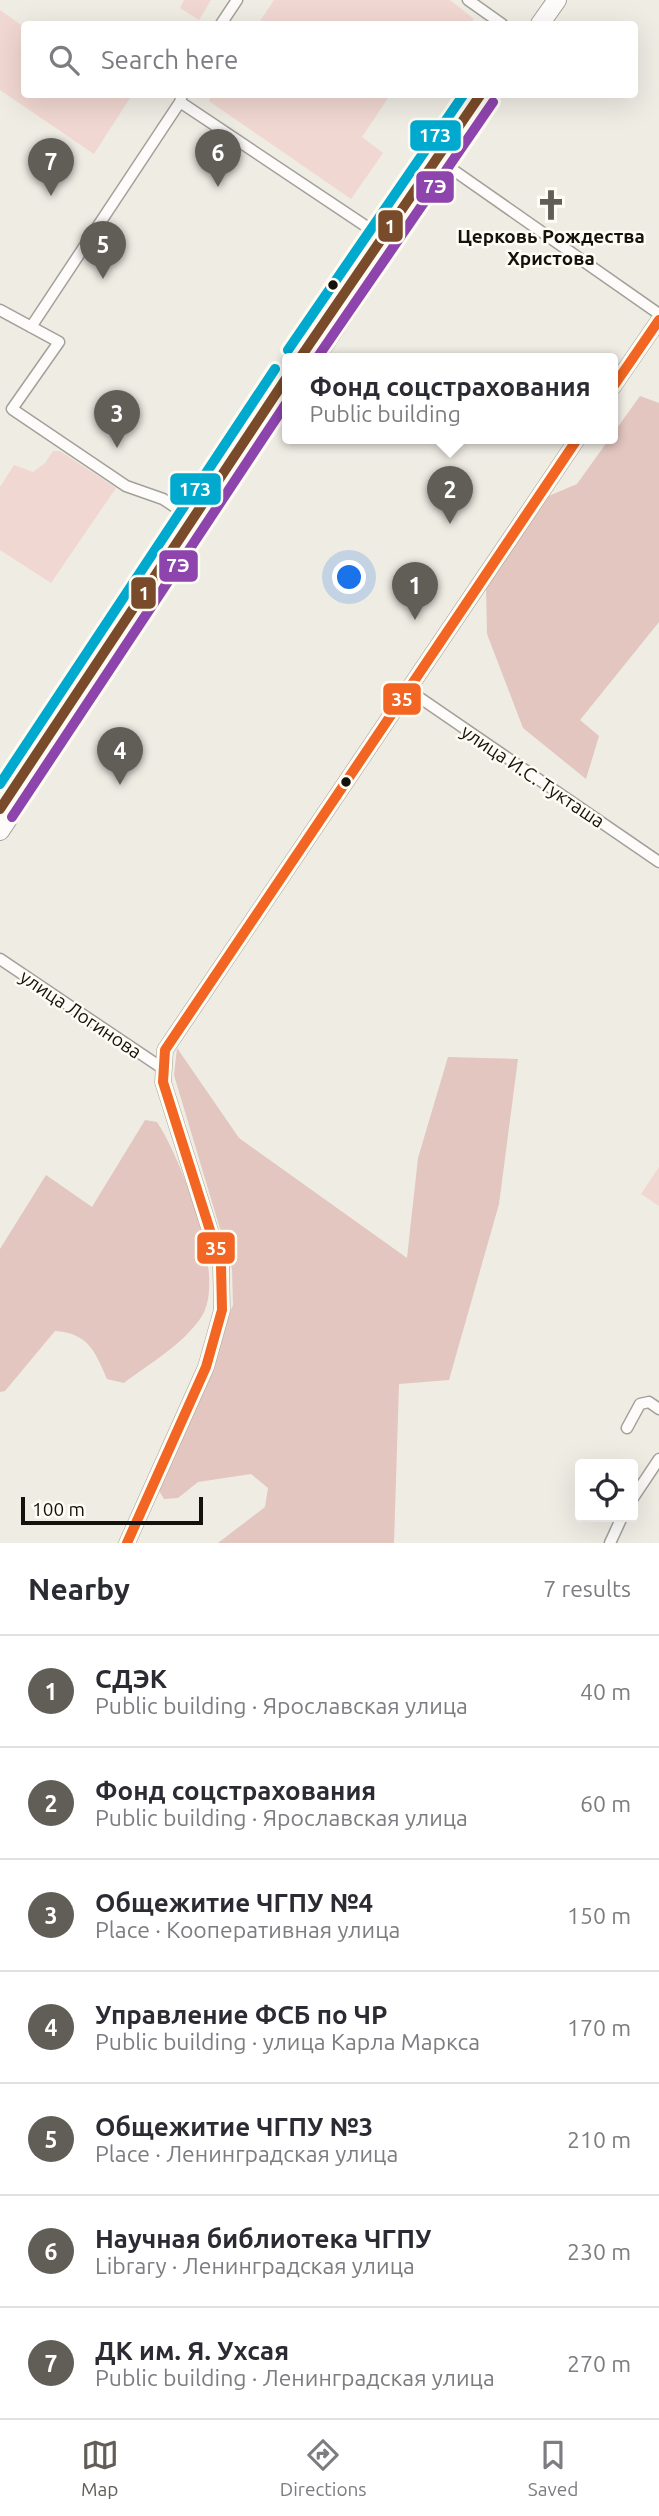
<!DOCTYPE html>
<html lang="en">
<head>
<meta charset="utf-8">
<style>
	:root { --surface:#fff; --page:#f7f7f7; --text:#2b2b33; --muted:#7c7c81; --line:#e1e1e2; --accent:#615e58 }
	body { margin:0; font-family:Ubuntu,sans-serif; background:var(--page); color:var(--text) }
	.controls { position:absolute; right:21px; bottom:21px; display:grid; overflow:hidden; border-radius:7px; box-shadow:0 7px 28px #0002 }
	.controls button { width:63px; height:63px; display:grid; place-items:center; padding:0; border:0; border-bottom:2px solid var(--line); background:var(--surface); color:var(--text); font:35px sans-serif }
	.scale { position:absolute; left:21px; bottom:18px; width:182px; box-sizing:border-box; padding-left:7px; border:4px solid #14120d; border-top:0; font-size:19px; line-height:24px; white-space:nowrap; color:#14120d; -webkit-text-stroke:5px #fffcf3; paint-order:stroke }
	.you { position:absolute; left:350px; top:578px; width:24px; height:24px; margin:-18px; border:5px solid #fff; border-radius:50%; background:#1a73e8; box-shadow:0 0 0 10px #1a73e833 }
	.badge { display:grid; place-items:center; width:46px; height:46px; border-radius:50%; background:var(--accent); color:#fff; font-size:23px; font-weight:700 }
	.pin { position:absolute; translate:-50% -58px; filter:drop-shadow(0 2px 4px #0008) }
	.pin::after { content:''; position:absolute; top:37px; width:24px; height:21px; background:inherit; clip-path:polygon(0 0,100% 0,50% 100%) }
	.popup { position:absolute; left:282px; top:353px; width:336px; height:91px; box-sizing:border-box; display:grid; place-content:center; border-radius:7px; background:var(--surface); filter:drop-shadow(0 2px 5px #0005); font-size:23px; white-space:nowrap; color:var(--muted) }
	.popup b { font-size:26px; color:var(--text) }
	.popup::after { content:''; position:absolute; left:50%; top:100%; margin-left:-14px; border:14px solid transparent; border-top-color:var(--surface) }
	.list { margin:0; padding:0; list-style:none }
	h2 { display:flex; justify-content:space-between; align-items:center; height:91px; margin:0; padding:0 28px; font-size:30px }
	h2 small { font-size:23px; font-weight:400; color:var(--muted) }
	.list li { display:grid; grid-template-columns:46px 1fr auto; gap:21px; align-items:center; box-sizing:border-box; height:112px; padding:0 28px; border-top:2px solid var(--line) }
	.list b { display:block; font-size:26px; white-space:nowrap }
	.list p { margin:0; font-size:23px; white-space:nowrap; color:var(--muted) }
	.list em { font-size:23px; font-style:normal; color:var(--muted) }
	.icon { flex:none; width:38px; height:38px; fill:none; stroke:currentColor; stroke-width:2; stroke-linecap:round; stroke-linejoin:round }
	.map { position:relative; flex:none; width:659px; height:1543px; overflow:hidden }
	.search { position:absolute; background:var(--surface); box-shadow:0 7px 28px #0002; left:21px; right:21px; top:21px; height:77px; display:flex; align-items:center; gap:18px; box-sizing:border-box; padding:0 24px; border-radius:7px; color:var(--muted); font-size:26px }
	.sheet { height:875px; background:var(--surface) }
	nav { display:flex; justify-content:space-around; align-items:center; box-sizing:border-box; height:98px; border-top:2px solid var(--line); background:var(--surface); font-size:19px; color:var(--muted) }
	nav a { display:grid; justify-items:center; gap:4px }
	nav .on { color:var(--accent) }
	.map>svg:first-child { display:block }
	.green { fill:#f1d7d1 }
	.forest { fill:#e2c6bf }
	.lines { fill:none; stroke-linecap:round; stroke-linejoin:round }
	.minor-casing { stroke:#a2a09a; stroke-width:13 }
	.tertiary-casing { stroke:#a2a09a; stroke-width:17 }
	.primary-casing { stroke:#a2a09a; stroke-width:20 }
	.minor { stroke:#fdfcfb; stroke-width:10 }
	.tertiary { stroke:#fdfcfb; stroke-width:14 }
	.primary { stroke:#fdfcfb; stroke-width:18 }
	.bus-1-casing { stroke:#fffcf3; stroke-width:16 }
	.bus-2-casing { stroke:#fffcf3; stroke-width:16 }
	.bus-3-casing { stroke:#fffcf3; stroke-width:16 }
	.bus-4-casing { stroke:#fffcf3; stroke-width:16 }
	.bus-1 { stroke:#f26522; stroke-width:10 }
	.bus-2 { stroke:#7a4b2a; stroke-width:10 }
	.bus-3 { stroke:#8e44ad; stroke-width:10 }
	.bus-4 { stroke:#00a9ce; stroke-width:10 }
	.bus-dot { fill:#14120d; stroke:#fffcf3; stroke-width:2.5 }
	.labels { text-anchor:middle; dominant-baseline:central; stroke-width:5; stroke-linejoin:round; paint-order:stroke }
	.poi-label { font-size:19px; font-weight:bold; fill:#14120d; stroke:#fffcf3 }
	.street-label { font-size:19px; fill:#14120d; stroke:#fffcf3 }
	.line-badge { stroke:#fffcf3; stroke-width:2.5 }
	.badge-label { font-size:19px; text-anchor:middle; font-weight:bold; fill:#fff }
</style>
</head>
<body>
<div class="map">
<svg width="659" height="1543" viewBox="0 0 659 1543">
	<rect width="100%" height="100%" fill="#efece4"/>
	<path class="green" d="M184,0H211L199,20L180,8Z
		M274,0H450L474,19L470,24H258Z
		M0,10L24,27V94H125L130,98L94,154L0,90Z
		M213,94L390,95L362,137L383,153L351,199L209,101Z
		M53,451H60L116,488L51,583L0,550V487L14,465L33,472L45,463Z
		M659,1167V1206L641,1194Z"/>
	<path class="forest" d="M640,396L659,403V622L580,720L599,736L586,779L523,728L487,634L486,586L544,498L577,484Z
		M177,1048L239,1138L407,1258L418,1158L448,1057L518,1059L499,1204L449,1380L399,1384L394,1543H218L265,1507L268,1488L251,1474L198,1482L178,1498L164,1499L158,1489L233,1305L232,1269L174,1075Z
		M145,1120L157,1122C181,1158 227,1276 202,1316C184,1344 150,1363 124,1383L107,1379C95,1351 88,1333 55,1331L5,1391L0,1392V1249L46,1175L92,1207Z"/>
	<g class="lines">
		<defs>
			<path id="minor" d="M468,0L502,24
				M221,24L237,0
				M180,102L382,237
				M446,165L659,314
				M0,310L59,342L12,409L126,486L163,499L193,519
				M31,327L180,102L182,94
				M407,689L659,862
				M0,959L162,1068
				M627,1428L640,1404L649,1402L659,1409
				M633,1498L659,1459
				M610,1543L622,1517"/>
			<path id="tertiary" d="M613,387L659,320
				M127,1543L206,1367L222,1310L221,1265L163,1082L165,1050L578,438"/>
			<path id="primary" d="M540,24L557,0
				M300,358L481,94
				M315,358L407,222
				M0,809L287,377
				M0,831L22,798"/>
		</defs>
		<use href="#minor" class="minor-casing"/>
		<use href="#tertiary" class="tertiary-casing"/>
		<use href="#primary" class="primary-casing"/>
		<use href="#minor" class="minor"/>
		<use href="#tertiary" class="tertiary"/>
		<use href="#primary" class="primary"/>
		<defs>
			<path id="bus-1" d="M613,387L659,320
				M127,1543L206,1367L222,1310L221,1265L163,1082L165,1050L578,438"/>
			<path id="bus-2" d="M300,358L481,94
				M0,809L287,377"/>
			<path id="bus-3" d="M317,358L493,102
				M12,817L287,402"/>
			<path id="bus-4" d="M288,350L464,94
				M0,784L275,369"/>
		</defs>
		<use href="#bus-1" class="bus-1-casing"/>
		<use href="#bus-2" class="bus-2-casing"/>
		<use href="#bus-3" class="bus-3-casing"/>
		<use href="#bus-4" class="bus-4-casing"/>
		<use href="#bus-1" class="bus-1"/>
		<use href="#bus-2" class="bus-2"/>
		<use href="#bus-3" class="bus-3"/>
		<use href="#bus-4" class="bus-4"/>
	</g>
	<defs>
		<symbol id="church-bare" viewBox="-9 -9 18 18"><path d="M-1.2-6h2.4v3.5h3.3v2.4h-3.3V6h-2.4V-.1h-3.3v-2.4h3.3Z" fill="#615e58" stroke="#fffcf3" stroke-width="2.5" paint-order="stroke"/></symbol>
	</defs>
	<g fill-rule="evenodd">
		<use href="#church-bare" x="529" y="183" width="44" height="44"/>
	</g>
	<g class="bus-dot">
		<circle cx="333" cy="285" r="6"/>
		<circle cx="346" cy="782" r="6"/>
	</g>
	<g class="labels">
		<g class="poi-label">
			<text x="551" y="236">Церковь Рождества<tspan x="551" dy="22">Христова</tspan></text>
		</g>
		<g class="street-label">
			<text transform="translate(533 776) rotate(34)">улица И.С. Тукташа</text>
			<text transform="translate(81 1014) rotate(34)">улица Логинова</text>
		</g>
	</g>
	<g class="line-badge">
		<rect x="409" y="119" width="53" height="33" rx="7" fill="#00a9ce"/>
		<rect x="415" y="170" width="40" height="34" rx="7" fill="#8e44ad"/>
		<rect x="377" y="209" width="27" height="34" rx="7" fill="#7a4b2a"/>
		<rect x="169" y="472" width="53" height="34" rx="7" fill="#00a9ce"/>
		<rect x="158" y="549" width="41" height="34" rx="7" fill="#8e44ad"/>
		<rect x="130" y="576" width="27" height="34" rx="7" fill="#7a4b2a"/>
		<rect x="382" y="682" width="40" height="34" rx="7" fill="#f26522"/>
		<rect x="196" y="1231" width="40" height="34" rx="7" fill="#f26522"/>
	</g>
	<g class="badge-label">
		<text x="435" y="142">173</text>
		<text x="435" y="193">7Э</text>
		<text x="390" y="233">1</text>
		<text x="195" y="496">173</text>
		<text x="178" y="572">7Э</text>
		<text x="144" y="600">1</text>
		<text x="402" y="706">35</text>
		<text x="216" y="1255">35</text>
	</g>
</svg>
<div class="controls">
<button><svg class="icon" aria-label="locate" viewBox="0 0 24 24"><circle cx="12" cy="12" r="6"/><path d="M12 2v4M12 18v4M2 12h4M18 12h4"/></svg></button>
</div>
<div class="scale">100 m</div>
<div class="you"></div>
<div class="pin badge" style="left:415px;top:620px">1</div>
<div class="pin badge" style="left:450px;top:524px">2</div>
<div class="popup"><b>Фонд соцстрахования</b>Public building</div>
<div class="pin badge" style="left:117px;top:448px">3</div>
<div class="pin badge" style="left:120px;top:785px">4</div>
<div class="pin badge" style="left:103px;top:279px">5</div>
<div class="pin badge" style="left:218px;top:187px">6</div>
<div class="pin badge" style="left:51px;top:196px">7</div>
<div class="search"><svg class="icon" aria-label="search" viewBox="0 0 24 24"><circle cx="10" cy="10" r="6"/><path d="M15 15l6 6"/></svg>Search here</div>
</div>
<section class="sheet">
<h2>Nearby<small>7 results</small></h2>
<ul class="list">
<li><span class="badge">1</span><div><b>СДЭК</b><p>Public building · Ярославская улица</p></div><em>40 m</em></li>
<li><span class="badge">2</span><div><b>Фонд соцстрахования</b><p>Public building · Ярославская улица</p></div><em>60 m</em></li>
<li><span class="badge">3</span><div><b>Общежитие ЧГПУ №4</b><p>Place · Кооперативная улица</p></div><em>150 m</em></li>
<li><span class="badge">4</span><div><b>Управление ФСБ по ЧР</b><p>Public building · улица Карла Маркса</p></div><em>170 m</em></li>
<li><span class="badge">5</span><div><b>Общежитие ЧГПУ №3</b><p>Place · Ленинградская улица</p></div><em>210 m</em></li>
<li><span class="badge">6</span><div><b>Научная библиотека ЧГПУ</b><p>Library · Ленинградская улица</p></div><em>230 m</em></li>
<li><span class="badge">7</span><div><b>ДК им. Я. Ухсая</b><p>Public building · Ленинградская улица</p></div><em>270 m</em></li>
</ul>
</section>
<nav>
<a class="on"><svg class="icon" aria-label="map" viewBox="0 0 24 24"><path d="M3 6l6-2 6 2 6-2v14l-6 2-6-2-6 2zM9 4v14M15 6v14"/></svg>Map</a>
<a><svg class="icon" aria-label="directions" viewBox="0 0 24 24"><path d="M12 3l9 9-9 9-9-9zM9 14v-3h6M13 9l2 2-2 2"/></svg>Directions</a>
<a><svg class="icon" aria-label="saved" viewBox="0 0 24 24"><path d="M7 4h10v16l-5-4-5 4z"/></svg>Saved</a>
</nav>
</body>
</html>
